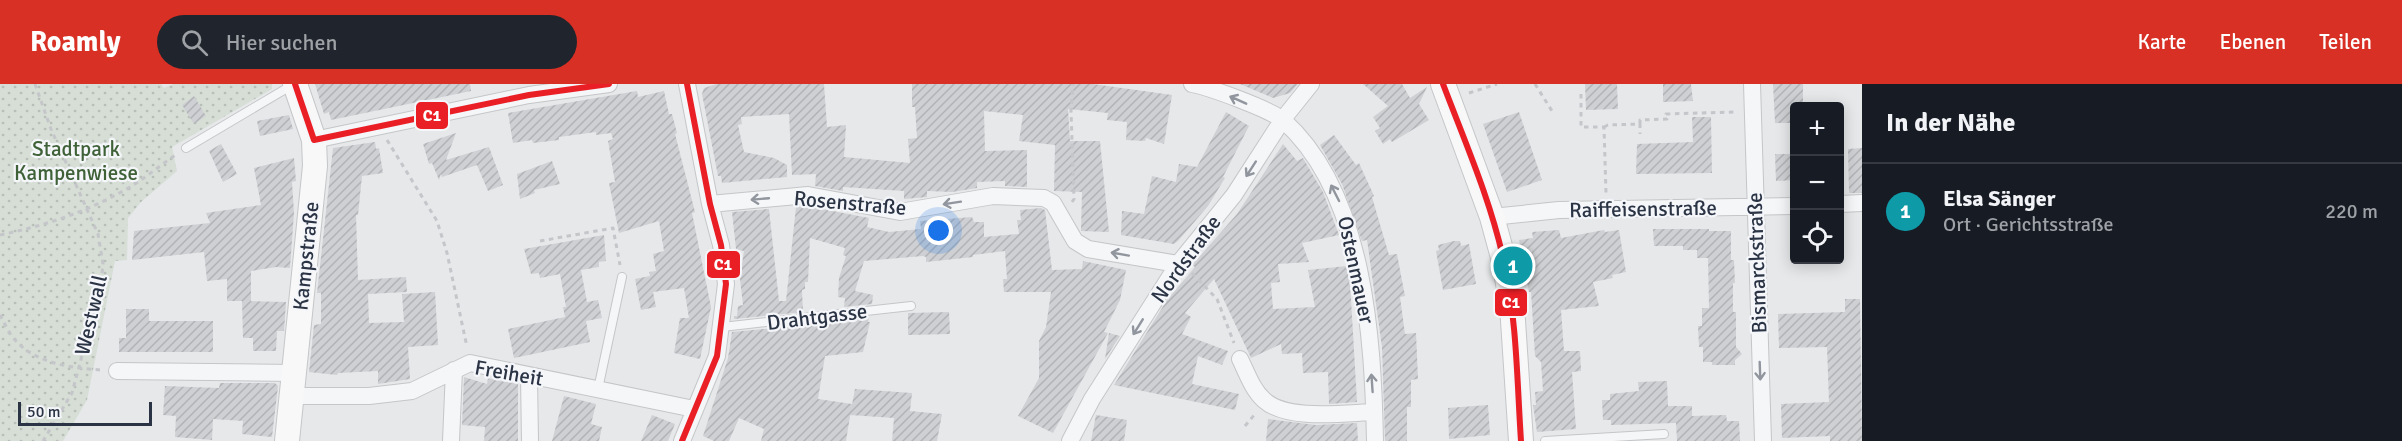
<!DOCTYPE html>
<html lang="de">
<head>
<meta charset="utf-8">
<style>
	:root { --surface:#171b24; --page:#20242c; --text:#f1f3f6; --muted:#9ea1a6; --line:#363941; --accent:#d93025 }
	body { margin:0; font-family:Signika,sans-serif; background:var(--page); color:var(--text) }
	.controls { position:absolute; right:18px; top:18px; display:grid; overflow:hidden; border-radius:6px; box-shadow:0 3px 15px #0003 }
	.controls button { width:54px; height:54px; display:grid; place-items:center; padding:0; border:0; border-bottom:2px solid var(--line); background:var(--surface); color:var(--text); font:30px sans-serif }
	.scale { position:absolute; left:18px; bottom:15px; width:134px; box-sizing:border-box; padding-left:6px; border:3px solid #2b3445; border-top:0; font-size:16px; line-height:21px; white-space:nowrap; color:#2b3445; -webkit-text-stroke:4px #f4f6f9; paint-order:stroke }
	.you { position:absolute; left:939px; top:147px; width:21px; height:21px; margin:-15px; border:4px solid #fff; border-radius:50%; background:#1a73e8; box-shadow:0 0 0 9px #1a73e833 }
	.badge { display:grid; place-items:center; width:39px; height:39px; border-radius:50%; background:var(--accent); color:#fff; font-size:20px; font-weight:700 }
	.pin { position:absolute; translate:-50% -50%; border:3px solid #fff; box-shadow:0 2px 6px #0006 }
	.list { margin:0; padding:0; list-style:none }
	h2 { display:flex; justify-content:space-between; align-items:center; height:78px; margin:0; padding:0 24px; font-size:26px }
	h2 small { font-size:20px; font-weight:400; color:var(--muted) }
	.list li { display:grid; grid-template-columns:39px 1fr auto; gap:18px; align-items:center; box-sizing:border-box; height:96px; padding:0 24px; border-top:2px solid var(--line) }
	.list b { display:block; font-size:22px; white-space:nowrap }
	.list p { margin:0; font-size:20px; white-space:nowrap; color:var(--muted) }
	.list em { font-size:20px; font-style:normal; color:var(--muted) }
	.icon { flex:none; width:33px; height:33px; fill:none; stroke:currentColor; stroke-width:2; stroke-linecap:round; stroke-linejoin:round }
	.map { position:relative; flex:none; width:1862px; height:357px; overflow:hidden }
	header { display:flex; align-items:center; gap:36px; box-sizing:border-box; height:84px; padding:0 30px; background:var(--accent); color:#fff }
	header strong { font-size:28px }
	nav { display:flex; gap:33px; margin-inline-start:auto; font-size:21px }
	.search { width:420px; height:54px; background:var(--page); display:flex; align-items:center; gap:15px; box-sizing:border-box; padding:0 21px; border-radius:33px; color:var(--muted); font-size:22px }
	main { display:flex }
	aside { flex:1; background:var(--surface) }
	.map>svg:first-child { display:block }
	.park { fill:url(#park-dots) }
	.building { fill:url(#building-hatch) }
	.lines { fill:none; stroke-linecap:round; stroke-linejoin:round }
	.lane-casing { stroke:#c4c6c8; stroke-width:10 }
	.street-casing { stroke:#c4c6c8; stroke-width:18 }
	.secondary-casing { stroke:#c4c6c8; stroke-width:26 }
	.path { stroke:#c5c6ca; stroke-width:3; stroke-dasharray:4.5 4.5; stroke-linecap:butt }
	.lane { stroke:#f5f6f7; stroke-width:8 }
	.street { stroke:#f5f6f7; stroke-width:16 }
	.secondary { stroke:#f8f8f8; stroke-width:24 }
	.bus-1-casing { stroke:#f4f6f9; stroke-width:10 }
	.bus-1 { stroke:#ea1f26; stroke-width:6 }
	.oneway { stroke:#90959e }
	.labels { text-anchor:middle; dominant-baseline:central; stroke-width:4.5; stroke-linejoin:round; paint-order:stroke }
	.park-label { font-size:21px; fill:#3f6138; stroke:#f4f6f9 }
	.street-label { font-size:21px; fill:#2b3445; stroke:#f4f6f9 }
	.line-badge { stroke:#f4f6f9; stroke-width:2 }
	.badge-label { font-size:16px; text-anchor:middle; font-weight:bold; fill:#fff }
</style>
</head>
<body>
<header>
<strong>Roamly</strong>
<div class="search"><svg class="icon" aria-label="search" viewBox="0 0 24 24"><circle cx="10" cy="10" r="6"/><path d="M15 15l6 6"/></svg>Hier suchen</div>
<nav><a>Karte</a><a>Ebenen</a><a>Teilen</a></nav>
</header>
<main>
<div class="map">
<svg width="1862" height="357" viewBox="0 0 1862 357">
	<defs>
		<pattern id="park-dots" width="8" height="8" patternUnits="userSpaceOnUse" patternTransform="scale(1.5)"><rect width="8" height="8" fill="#d6ded6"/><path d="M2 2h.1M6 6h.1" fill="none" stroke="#b8bfb9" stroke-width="1.8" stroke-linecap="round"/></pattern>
		<pattern id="building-hatch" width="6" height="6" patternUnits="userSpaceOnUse" patternTransform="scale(1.5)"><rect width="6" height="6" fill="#ced0d3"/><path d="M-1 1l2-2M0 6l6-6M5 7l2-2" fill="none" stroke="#b1b3b6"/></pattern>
	</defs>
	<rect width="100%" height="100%" fill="#e6e8ea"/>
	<path class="park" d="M0,0H161L164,4L173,0H272V5L172,63L177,87L141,118L128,134L127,176L115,177L87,316L63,357H0Z"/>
	<path class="building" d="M315,0H470L471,7L331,36L329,28L324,30Z
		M717,0H824L827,43L846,41L844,73L910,79L908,55L917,54L915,23H912V0H1093L1172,11L1164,60L1146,54L1145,57L1126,56L1127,38L1107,36L1108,29L1068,25L1070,57H1100L1109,148L1081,147L1082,108L1054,107L1055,61L1019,57L1023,31L984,27L985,67L1027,66V103L1005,102V97L977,98V104L952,108L927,107V113L904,115V107L843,103V107L815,102L816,90L792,91L789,30L741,33L742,40L738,41L744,68L774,74L787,81V93L722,99L721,92H718L702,10L704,4Z
		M1240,0H1298L1290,9L1273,14Z
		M1363,0H1402L1410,14L1427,3L1419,20L1429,36L1392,58L1390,55L1383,60L1375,47L1380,44L1373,33L1388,22Z
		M1585,0H1617L1618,25L1586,26Z
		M1663,0H1691L1693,17L1663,18Z
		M1773,0H1803V19H1792V39H1775Z
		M637,7L638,13L664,7L669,30H672L677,49L675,50L695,128L692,129L711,223L700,275L674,269L680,234H689L684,204L653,208L656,223L641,226L635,195L650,192L649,188L656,187L653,170L664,167L659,137L619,149L609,99L615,98L608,57L613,55L611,49L596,51V48L559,53V56L533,59L532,56L513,59L508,29Z
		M194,12L206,32L194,40L182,21Z
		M1226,28L1249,42L1223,93L1225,94L1208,122L1178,157L1174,160L1121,151L1122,127L1144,130L1152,92L1176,98L1179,80L1197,83Z
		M1519,28L1542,96L1507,108L1483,40Z
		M289,31L293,45L260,52L257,37Z
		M1692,33H1711L1712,89L1636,90L1637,60L1693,58Z
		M456,49L446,76L489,63L503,101L488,107L477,81L442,93L441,90L439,96L432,79L429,80L423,60Z
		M1334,51L1356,81L1359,79L1374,112L1372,113L1389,171L1397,170L1400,186L1405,212L1400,213L1405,250L1416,249L1418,295L1411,296V323H1407V357H1385L1382,263L1367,156L1362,157L1342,100L1320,61Z
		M375,58L376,65L379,64L383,89L362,92L358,131H356L358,196L406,193L407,208L368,210L369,239L404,238L402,210L435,208L438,261L408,263L410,295L378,300V287L338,289L337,291L309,288L314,241L321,240V209H317L333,64Z
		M221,60L237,90L223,98L209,67Z
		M1283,60L1297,77L1303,74L1323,108L1339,151L1302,159L1309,178L1278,180L1280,198L1271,199L1273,225L1315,223L1308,186L1347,182L1350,198L1357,318L1329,320L1328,288L1303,289L1302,269L1282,270L1281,260L1251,274L1214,195L1185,229L1191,233L1182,250L1228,267L1222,281L1198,272L1192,300L1239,310L1235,326L1114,301L1167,216L1195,183L1192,181L1237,130Z
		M1862,64V109H1849L1848,65Z
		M1775,70H1794V96L1776,97Z
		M294,74L296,97L292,98L294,129L290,184L276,183L251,187V217H227V195L207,197L204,168L132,176L134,147L210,139L206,129L261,121L254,84Z
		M552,77L560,100L534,106L535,109L520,115L517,90Z
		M807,122L869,134L867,143L889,148L921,145L920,137L972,133L974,138H984V153L1019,150L1017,136H1021L1020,126L1041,124L1045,126L1052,186L1082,185L1083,177L1126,186L1120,216L1104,248L1108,249L1053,349L1018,332L1039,294V257L1046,243L1051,208H1004L1003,195H1007L1005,167L973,171V173L926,178V173L923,172L864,177L855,207L873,211L872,220L844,223L845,214L838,213L839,194L846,172L843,171L845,164L810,154L808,198H805V205L802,206L803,228L734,235V232H737L738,222L743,221L740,195L744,167L736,165L732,128L769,125L779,217H786L796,123Z
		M1653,145H1709V147H1731V176H1734L1735,199H1733V228H1736V263L1742,270L1735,276V281H1712V278H1703V263H1699L1698,242H1702V224H1709L1708,174H1697V166H1683V162H1654Z
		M1559,146L1561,154L1604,146L1605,148L1619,146L1626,188L1612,191L1613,194L1593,198L1599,222L1561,226L1564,267H1580L1581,287L1572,288L1576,345L1537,348L1533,321H1536L1535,308L1543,307L1541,278L1535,272L1531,208H1529L1519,156L1533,154L1532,148Z
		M604,151L606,177L599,178V183L581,186L587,218L598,216L602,234L586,237L590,258L514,274L508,245L565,233L563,223H566L560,190L540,194L539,189L531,190L524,165Z
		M1454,157H1460L1461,162L1469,160L1476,200L1443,206L1436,167L1439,166L1438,161Z
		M1845,215H1860L1862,357H1830V352L1782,354L1781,320L1829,318L1827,263L1779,264L1778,230L1845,228Z
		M242,217L286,218L284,247H277L276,267H253V254H243Z
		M126,225H149V237H213V268H119V254H126Z
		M949,228L950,250L908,251V229Z
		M869,233L868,238H870L863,268L825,272L818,315L852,320L846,357H761L764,345L739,334L729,357H714L703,352L728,274L732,248L821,240L822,248L825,240Z
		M1109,249L1120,252L1105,275Z
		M464,293L487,300L488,294L518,300V357H484L485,343L462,341Z
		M1667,297L1668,322H1692V332L1726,331L1727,337H1739L1740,357H1677L1676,339L1611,341V336H1603L1602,316H1610V310L1639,307L1638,298Z
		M220,299H275L278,302L272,353L242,350L243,337L213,335L212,356L175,353L176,332L163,331L165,302L219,304Z
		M855,305L912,309L910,327L942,330L937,357H892L894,334L850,331Z
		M564,312L596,320L591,340L602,343L599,357H552Z
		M1488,321L1490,351L1449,355L1448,324Z
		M652,331L675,340L668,357H641Z
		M1096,331L1127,336L1124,357H1091Z
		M1268,335L1316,341L1357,339L1358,357H1266Z"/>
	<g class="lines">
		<defs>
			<path id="lane" d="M186,64L294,0
				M722,243L911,222
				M598,305L622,193
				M1545,357L1664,350"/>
			<path id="street" d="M1192,0C1209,3 1272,26 1284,37C1365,110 1373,255 1375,357
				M1752,0L1763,357
				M314,56L529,11L609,0
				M710,120L808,111L900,128L993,112L1044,114L1053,119L1075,157L1088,165L1178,180
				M1840,120L1862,119
				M1492,133L1559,126L1794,122
				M1240,275C1247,289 1252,305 1264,316C1287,337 1344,329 1374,328
				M117,287L295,289
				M529,292L530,357
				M292,312H369L412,307L470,279L694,325
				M451,357L454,286
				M682,357L717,272L726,200L721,161L710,120L687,0
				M1070,357L1092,315L1178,180L1234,111L1283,35L1311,0"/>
			<path id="secondary" d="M1443,0L1492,133L1504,177L1512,222L1521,357
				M287,357L315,82L314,56L295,0"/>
		</defs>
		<use href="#lane" class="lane-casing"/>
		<use href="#street" class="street-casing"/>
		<use href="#secondary" class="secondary-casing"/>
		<path class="path" d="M35,0L51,45L98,150L103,180L101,201L72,309L43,357
			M1535,0L1552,27
			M1469,9L1497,0
			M1581,10V43H1604L1606,109
			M1640,40V36L1667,35L1666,30L1736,28
			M1604,43L1608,41L1640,40V50
			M387,56L437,137L447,169L467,263
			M1072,118L1074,115L1071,27L1073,0
			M0,151C43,142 84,129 123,107C142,97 159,82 177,70
			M540,157L613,144L620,181
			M1192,189L1217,215L1234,259
			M0,231C5,240 10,252 18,259C39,280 73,284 101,286
			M1245,342L1255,330"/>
		<use href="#lane" class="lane"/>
		<use href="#street" class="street"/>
		<use href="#secondary" class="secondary"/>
		<defs>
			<path id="bus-1" d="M295,0L314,56L529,11L609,0
				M1443,0C1465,58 1491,117 1504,178C1517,237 1517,298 1521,357
				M682,357L717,272L726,200L721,161L710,120L687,0"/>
		</defs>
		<use href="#bus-1" class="bus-1-casing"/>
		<use href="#bus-1" class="bus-1"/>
	</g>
	<defs><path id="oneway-shaft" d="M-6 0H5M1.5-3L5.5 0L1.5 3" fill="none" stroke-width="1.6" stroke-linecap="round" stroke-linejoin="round" transform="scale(1.5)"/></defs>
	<g class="oneway">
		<use href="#oneway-shaft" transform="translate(1238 16) rotate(-156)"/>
		<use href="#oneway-shaft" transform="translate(1251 85) rotate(123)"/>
		<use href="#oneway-shaft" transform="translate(1335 109) rotate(-117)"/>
		<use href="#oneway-shaft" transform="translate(760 115) rotate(175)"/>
		<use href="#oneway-shaft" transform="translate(952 119) rotate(171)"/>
		<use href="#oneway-shaft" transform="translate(1120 170) rotate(-170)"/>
		<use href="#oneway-shaft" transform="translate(1138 243) rotate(122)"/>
		<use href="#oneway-shaft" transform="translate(1760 287) rotate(88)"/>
		<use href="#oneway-shaft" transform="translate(1372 299) rotate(-94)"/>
	</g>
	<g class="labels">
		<g class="park-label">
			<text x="76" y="65">Stadtpark<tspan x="76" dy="24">Kampenwiese</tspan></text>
		</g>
		<g class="street-label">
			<text transform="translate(850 119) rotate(5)">Rosenstraße</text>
			<text transform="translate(1643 125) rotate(-1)">Raiffeisenstraße</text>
			<text transform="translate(306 172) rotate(-84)">Kampstraße</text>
			<text transform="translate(1186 175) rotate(-54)">Nordstraße</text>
			<text transform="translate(1757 179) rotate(-92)">Bismarckstraße</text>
			<text transform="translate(1356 186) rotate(78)">Ostenmauer</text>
			<text transform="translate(91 231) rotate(-77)">Westwall</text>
			<text transform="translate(817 233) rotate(-7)">Drahtgasse</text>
			<text transform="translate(509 289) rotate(10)">Freiheit</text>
		</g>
	</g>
	<g class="line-badge">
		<rect x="415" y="17" width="34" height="29" rx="6" fill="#ea1f26"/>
		<rect x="706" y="166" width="35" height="29" rx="6" fill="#ea1f26"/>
		<rect x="1494" y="204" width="34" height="29" rx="6" fill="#ea1f26"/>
	</g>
	<g class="badge-label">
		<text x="432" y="37">C1</text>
		<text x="723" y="186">C1</text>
		<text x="1511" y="224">C1</text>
	</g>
</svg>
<div class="controls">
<button>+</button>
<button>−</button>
<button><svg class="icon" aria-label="locate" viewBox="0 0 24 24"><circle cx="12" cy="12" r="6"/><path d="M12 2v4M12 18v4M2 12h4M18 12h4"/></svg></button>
</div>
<div class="scale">50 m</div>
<div class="you"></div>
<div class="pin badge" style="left:1513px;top:182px;background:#0f9aa8">1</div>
</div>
<aside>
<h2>In der Nähe<small></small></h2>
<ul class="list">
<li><span class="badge" style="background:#0f9aa8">1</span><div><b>Elsa Sänger</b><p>Ort · Gerichtsstraße</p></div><em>220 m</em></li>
</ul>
</aside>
</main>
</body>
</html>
